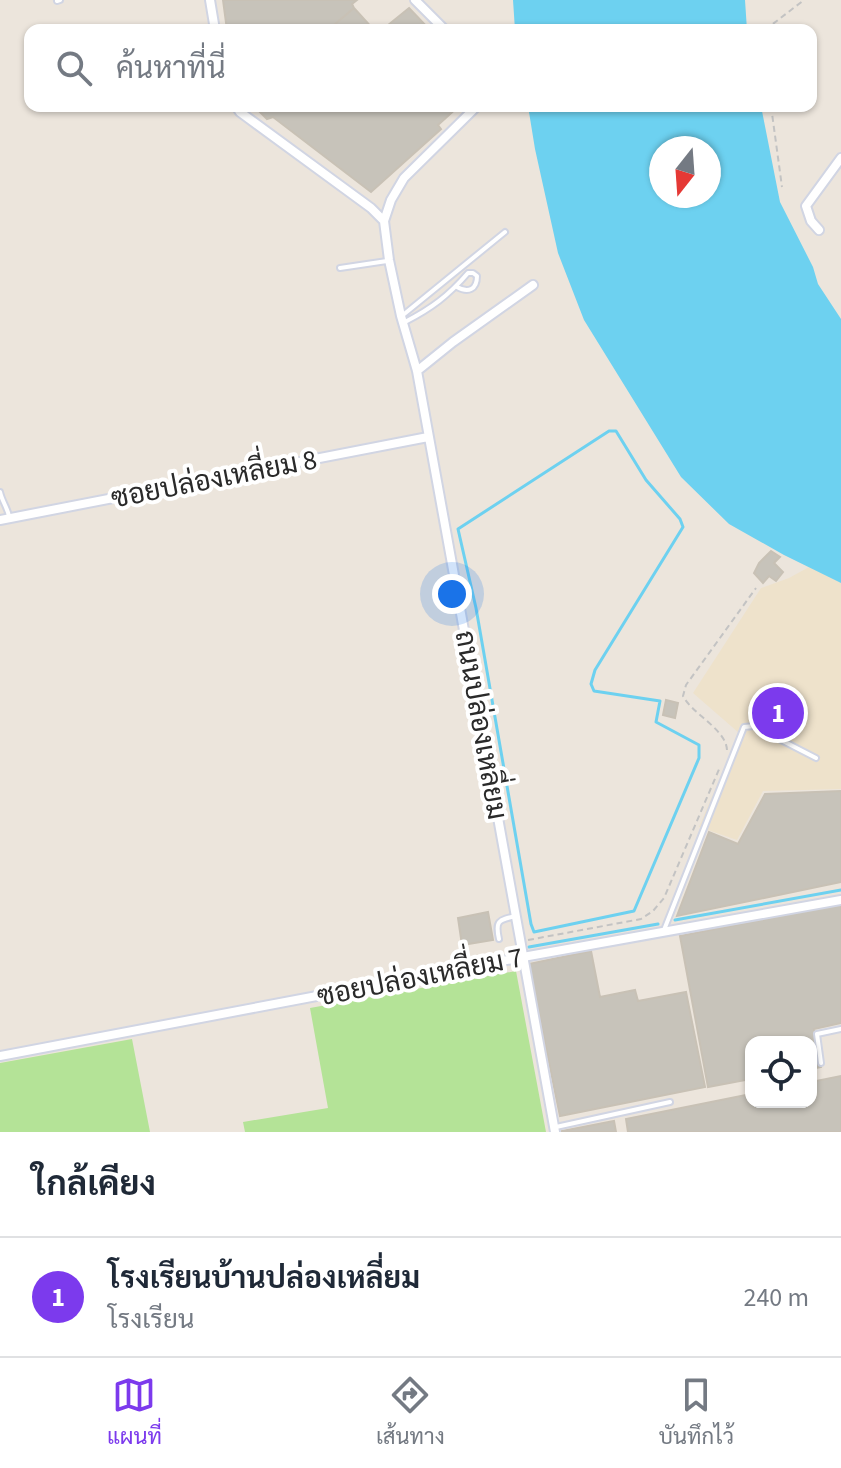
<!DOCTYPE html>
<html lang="th">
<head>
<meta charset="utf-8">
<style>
	:root { --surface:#fff; --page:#f6f6f7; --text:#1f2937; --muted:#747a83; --line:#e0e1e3; --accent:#7c3aed }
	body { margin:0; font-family:"Source Sans 3",Sarabun,sans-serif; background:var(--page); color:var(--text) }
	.controls { position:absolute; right:24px; bottom:24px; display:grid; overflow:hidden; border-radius:16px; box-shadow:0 2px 6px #0004 }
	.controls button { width:72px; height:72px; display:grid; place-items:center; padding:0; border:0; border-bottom:2px solid var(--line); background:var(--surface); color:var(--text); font:40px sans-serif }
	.compass { position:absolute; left:649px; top:136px; width:72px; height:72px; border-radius:50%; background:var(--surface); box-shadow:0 2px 6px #0004; rotate:197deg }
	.you { position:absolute; left:452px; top:594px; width:28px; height:28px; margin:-20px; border:6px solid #fff; border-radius:50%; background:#1a73e8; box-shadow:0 0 0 12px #1a73e833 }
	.badge { display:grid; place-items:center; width:52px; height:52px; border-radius:50%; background:var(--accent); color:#fff; font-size:26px; font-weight:700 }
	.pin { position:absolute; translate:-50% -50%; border:4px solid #fff; box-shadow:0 2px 8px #0006 }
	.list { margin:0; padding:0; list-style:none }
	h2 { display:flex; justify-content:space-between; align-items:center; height:104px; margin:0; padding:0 32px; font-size:34px }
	h2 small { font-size:26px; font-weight:400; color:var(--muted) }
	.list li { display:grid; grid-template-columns:52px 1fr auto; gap:24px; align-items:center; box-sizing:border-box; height:120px; padding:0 32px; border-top:2px solid var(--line) }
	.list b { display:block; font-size:30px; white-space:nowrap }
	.list p { margin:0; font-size:26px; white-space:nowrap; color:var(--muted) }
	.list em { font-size:26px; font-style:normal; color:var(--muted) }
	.icon { flex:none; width:44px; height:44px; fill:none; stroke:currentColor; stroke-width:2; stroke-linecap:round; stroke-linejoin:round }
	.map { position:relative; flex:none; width:841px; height:1132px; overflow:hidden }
	.search { position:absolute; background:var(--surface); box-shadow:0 2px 6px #0004; left:24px; right:24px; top:24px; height:88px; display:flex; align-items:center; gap:20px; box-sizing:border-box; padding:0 28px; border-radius:16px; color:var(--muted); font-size:30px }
	.sheet { height:224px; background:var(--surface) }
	nav { display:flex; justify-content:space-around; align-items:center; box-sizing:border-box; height:112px; border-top:2px solid var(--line); background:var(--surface); font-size:22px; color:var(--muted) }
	nav a { display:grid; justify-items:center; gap:4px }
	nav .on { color:var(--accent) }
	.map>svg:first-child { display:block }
	.education { fill:#eee2cb }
	.green { fill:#b4e397 }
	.water { fill:#6dd1f0; fill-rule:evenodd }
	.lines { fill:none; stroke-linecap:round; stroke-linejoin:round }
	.stream { stroke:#6dd1f0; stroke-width:3 }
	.building { fill:#c7c3ba; stroke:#c8c1b5; stroke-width:2 }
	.service-casing { stroke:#d1d5e3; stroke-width:8 }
	.minor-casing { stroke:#d1d5e3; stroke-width:12 }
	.path { stroke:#c3c3c3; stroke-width:2; stroke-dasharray:6 4; stroke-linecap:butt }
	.service { stroke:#fff; stroke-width:4 }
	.minor { stroke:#fff; stroke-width:8 }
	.labels { text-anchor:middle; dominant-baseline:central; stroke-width:8; stroke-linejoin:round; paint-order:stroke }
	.street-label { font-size:28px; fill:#2a2a2a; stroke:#fff }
</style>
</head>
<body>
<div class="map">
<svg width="841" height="1132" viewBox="0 0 841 1132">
	<rect width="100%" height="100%" fill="#ece5dc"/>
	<path class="education" d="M809,567L841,583V789L763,791L737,840L699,827L739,733L693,693L761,588L789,578Z"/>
	<path class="green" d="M516,971L546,1132H245L243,1122L328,1108L310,1008Z
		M132,1039L150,1132H0V1063Z"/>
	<path class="water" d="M513,0H745L747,30H515Z
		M528,106H761L780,202L813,267L818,284L841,319V583L784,555L729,524L681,477L584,320L558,253L535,149ZM661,148H709V196H661Z"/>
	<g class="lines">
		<path class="stream" d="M609,431H616L646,480L680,519L683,527L595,670L591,684L594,691L660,701L656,722L699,745V758L634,911L534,932L531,924L476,608L458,529Z
			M675,920L841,890
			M529,947L658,924"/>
	</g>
	<path class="building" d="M223,0H357L352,4L354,8L328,30H227Z
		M354,8L374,30H328Z
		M409,8L430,30H382Z
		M254,106H459L438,125L441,129L371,192L273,117L267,119Z
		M771,551L780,557L774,563L783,572L776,581L769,576L763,583L754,573L759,563Z
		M666,700L678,703L675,718L663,715Z
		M841,791V882L677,916L709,832L738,844L765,794Z
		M841,904V1023L814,1029L821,1067L811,1069V1042H751V1079L708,1087L680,936Z
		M488,912L493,940L462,945L458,918Z
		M591,951L600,997L635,990L638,1001L686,992L705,1087L560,1116L529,964Z
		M841,1076V1132H628L626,1119L751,1094V1102H811V1082Z
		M614,1121L616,1132H562V1131Z"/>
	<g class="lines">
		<defs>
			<path id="service" d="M57,1L60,0
				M340,268L387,261
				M403,315L505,232
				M405,322C432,308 448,296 468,273H473L477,276C477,290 468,293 457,287
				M0,492C2,501 7,507 9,516
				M664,930L744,727L754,726L816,758
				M499,939C495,921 498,920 516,916
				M821,1063L817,1034L841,1029
				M556,1127L670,1102"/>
			<path id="minor" d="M210,0L215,30
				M415,0L445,30
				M236,106L240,112L371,208L384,221L389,260L401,316L417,371L555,1132
				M384,221L391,200L404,178L477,106
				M819,230L811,221L806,206L841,158
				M417,371L453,342L533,285
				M0,520L428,437
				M0,1056L523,957L841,900"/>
		</defs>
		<use href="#service" class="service-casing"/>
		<use href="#minor" class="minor-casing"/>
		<path class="path" d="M765,30L804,0
			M771,106L782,187
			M727,750C726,729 693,715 683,696L686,685L756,588
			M528,940L641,919L653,911L664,898L720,767"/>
		<use href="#service" class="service"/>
		<use href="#minor" class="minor"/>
	</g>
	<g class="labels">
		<g class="street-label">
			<text transform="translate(214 479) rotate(-11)">ซอยปล่องเหลี่ยม 8</text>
			<text transform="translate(481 725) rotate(80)">ถนนปล่องเหลี่ยม</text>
			<text transform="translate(420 977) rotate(-11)">ซอยปล่องเหลี่ยม 7</text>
		</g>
	</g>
</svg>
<div class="controls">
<button><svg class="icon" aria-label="locate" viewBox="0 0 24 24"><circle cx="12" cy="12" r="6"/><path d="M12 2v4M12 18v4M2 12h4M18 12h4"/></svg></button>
</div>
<svg class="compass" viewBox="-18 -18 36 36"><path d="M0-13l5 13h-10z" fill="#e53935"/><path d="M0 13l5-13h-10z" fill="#747a83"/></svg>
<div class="you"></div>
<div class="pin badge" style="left:778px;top:713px">1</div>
<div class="search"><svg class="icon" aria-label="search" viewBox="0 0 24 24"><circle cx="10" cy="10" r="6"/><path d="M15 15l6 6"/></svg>ค้นหาที่นี่</div>
</div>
<section class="sheet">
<h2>ใกล้เคียง<small></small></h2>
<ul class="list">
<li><span class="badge">1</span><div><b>โรงเรียนบ้านปล่องเหลี่ยม</b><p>โรงเรียน</p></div><em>240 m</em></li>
</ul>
</section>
<nav>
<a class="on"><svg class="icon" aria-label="map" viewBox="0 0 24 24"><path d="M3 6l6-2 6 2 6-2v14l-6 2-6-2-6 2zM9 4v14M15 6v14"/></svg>แผนที่</a>
<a><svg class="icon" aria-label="directions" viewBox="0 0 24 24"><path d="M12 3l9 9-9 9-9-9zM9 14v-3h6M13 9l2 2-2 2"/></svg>เส้นทาง</a>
<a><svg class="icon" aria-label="saved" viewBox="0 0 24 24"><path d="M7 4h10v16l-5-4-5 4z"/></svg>บันทึกไว้</a>
</nav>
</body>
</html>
